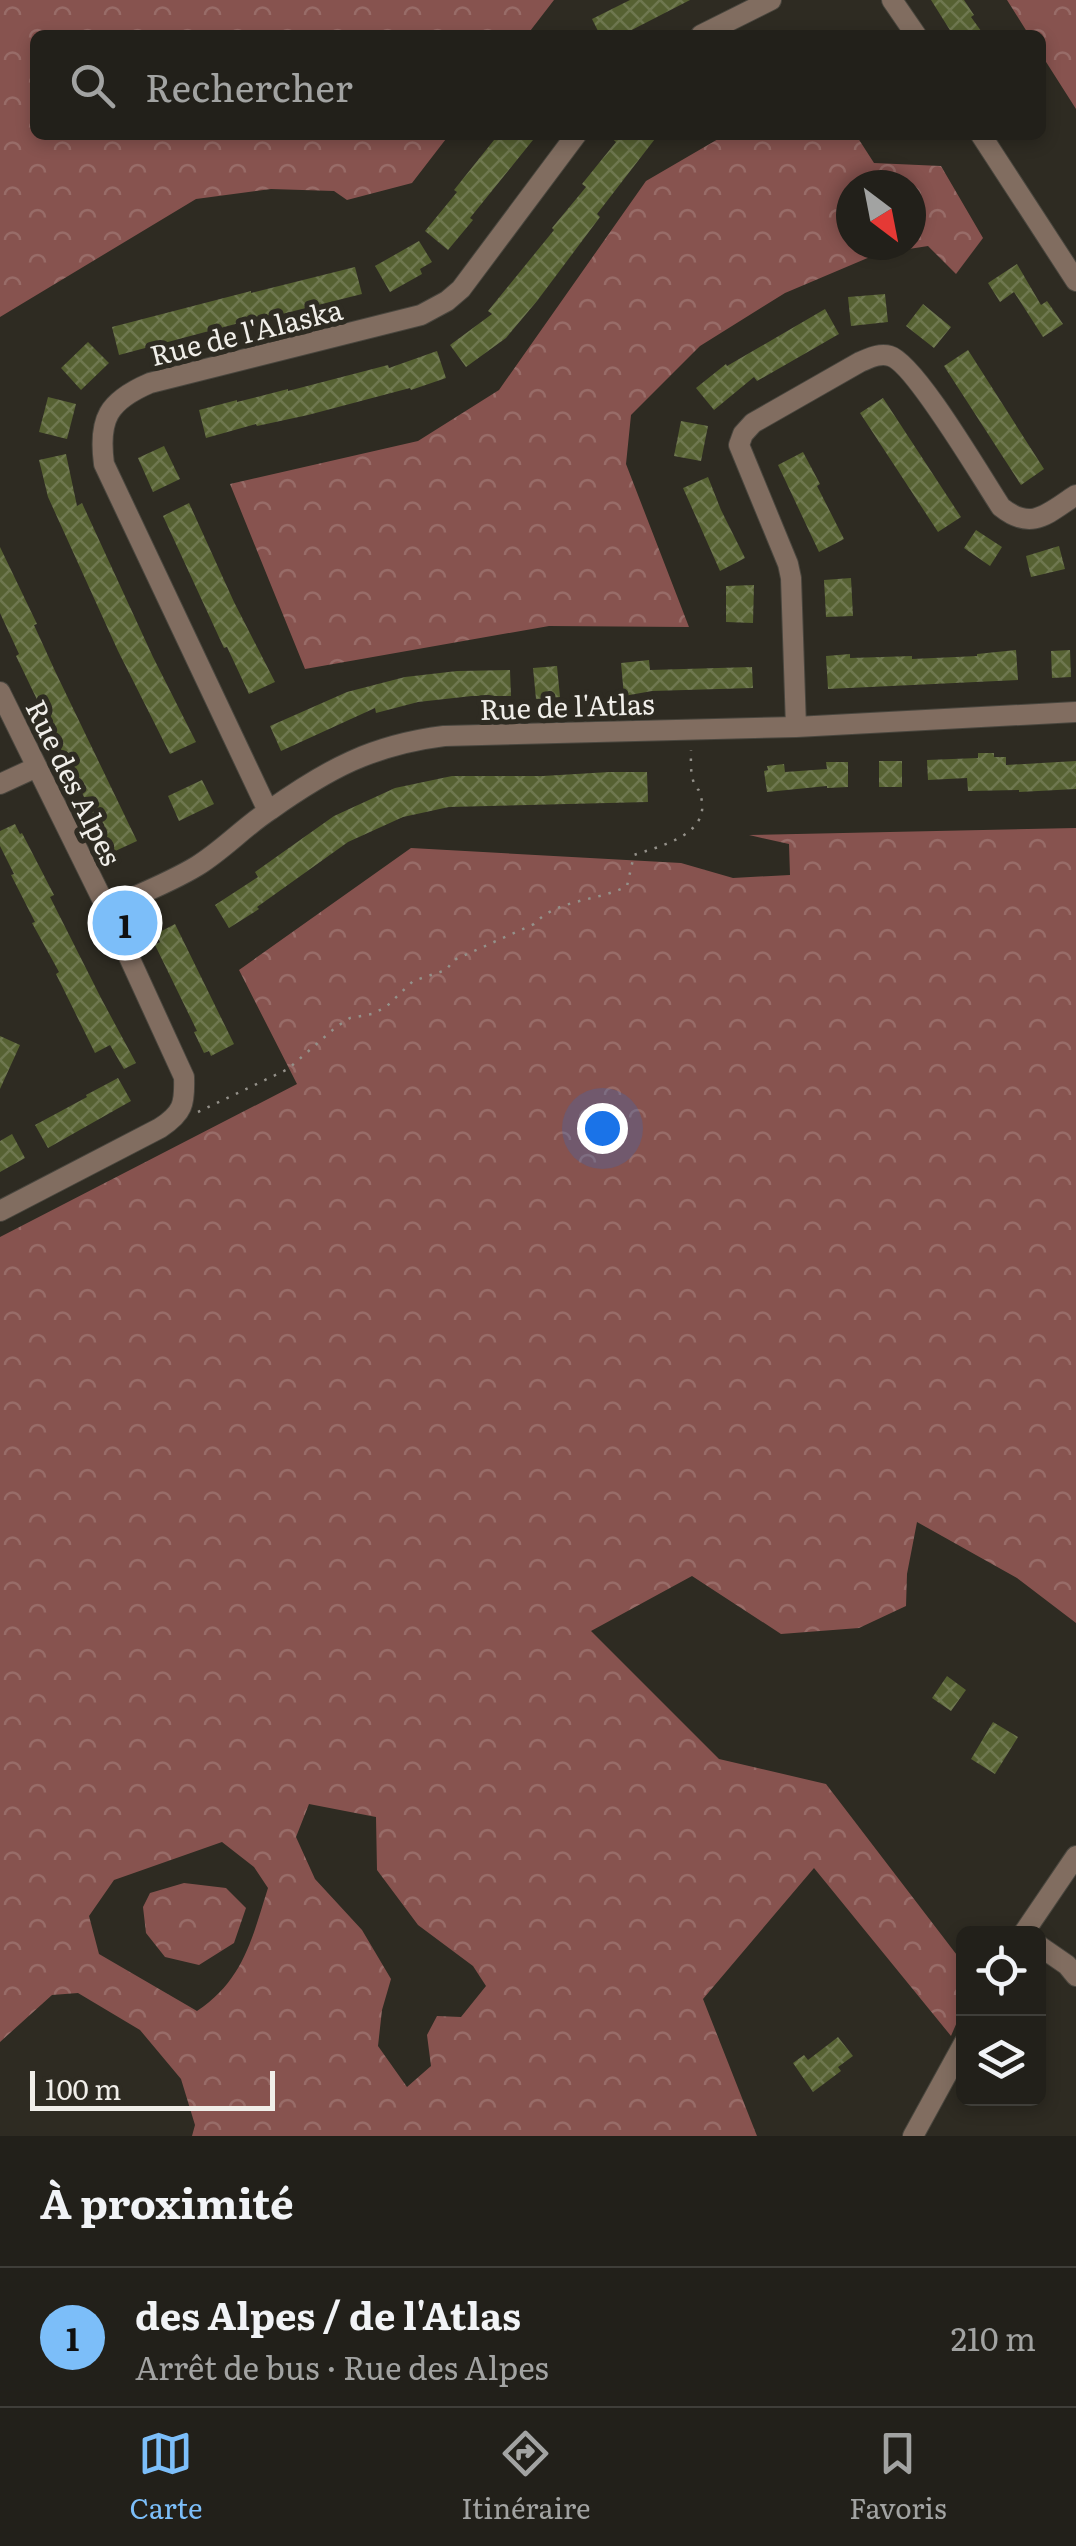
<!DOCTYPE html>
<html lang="fr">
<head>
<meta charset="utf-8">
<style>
	:root { --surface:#22201a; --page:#2e2d27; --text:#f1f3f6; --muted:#a2a3a2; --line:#3f3e39; --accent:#7cbef9 }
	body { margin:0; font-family:Literata,serif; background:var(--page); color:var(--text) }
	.controls { position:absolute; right:30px; bottom:30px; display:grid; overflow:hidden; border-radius:15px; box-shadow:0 5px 15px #0003 }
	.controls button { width:90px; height:90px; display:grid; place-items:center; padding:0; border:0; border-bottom:2px solid var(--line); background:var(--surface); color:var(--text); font:50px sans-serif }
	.compass { position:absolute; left:836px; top:170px; width:90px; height:90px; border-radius:50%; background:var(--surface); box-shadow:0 5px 15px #0003; rotate:148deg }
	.scale { position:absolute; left:30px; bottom:25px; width:245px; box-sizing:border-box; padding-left:10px; border:5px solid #f0eee9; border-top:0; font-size:28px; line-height:35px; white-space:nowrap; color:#f0eee9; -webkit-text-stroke:8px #2e2b22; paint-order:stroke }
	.you { position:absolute; left:602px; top:1128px; width:35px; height:35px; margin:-25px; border:8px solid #fff; border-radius:50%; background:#1a73e8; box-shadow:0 0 0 15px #1a73e833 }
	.badge { display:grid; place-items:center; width:65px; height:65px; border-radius:50%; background:var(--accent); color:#111; font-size:32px; font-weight:700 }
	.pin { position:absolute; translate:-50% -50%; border:5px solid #fff; box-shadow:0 2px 10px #0006 }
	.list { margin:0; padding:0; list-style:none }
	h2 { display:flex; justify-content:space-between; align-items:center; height:130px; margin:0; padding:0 40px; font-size:42px }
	h2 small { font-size:32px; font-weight:400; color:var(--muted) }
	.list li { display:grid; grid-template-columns:65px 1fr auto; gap:30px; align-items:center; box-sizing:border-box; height:140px; padding:0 40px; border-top:2px solid var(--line) }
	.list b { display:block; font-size:38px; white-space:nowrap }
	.list p { margin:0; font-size:32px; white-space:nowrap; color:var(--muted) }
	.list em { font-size:32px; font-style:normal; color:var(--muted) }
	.icon { flex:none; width:55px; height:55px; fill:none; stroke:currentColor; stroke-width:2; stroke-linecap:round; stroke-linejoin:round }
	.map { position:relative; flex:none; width:1076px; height:2136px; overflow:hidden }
	.search { position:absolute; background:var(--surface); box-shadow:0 5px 15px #0003; left:30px; right:30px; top:30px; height:110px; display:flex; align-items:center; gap:25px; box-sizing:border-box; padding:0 35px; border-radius:15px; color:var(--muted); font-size:38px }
	.sheet { height:270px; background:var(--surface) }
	nav { display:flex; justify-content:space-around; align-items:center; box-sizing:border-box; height:140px; border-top:2px solid var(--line); background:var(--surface); font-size:28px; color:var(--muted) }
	nav a { display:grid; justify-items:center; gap:5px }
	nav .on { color:var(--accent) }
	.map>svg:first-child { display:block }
	.forest { fill:url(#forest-crowns); fill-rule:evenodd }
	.building { fill:url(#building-cross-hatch) }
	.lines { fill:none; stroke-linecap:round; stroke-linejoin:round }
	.street-casing { stroke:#49463e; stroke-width:22 }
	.path { stroke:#94918a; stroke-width:2.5; stroke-dasharray:2.5 8; stroke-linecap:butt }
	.street { stroke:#816d60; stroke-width:20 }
	.labels { text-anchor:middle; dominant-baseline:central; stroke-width:10; stroke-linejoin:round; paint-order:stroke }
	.street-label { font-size:28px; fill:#f0eee9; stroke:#2e2b22 }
</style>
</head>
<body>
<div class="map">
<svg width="1076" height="2136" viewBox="0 0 1076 2136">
	<defs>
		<pattern id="forest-crowns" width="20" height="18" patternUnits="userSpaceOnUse" patternTransform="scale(2.5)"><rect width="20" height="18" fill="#87534f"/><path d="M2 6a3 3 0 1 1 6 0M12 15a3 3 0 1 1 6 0" fill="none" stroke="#986c68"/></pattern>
		<pattern id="building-cross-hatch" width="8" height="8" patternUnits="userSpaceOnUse" patternTransform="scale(2.5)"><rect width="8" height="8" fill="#566132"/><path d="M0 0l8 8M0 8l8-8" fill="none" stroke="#6f7850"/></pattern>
	</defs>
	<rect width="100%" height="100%" fill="#2e2b22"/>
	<path class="forest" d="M0,0H554L527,35H35V135H449L412,183L347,200L334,191L271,189L196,199L0,317Z
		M1007,0H1076V109L1041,54V35H1029Z
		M725,135H856L874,163L941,166L983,238L956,274L928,246L877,254L785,293L700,346L631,415L626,464L689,627L549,626L305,669L230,484L418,441L499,390L646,181ZM911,185V245H851V185Z
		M1076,828V1623L1017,1578L917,1522L907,1574L906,1606L859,1628L781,1634L692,1576L591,1631L719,1759L826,1784L963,1963V2008L951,2036L814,1868L703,1999L757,2136H192L195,2125L181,2079L140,2030L78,1993L52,1995L0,2042V1237L297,1084L239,970L411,848L681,863L733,878L790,875L789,844L749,835ZM309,1804L376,1817L377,1870L418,1925L473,1966L486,1986L461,2017L437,2016L427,2035L431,2066L407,2087L378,2046L382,2010L391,1979L362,1930L315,1879L296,1837ZM222,1842L254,1867L268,1888C252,1938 244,1980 197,2011L99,1954L89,1916L114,1880Z
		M184,1883L226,1888L246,1908L234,1943L199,1965L165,1957L146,1933L143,1907L150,1893Z"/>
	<path class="building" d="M630,0H690L622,35H600L592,19Z
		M931,0H964L974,15L971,17L984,35H953Z
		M498,135H537L470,218L473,220L448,250L425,231L457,192L454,190Z
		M608,135H658L597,214L600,217L537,301L506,338L466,367L450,345L492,314L488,311L554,230L552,228L586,187L582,184L616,142Z
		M419,241L432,262L420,269L422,274L390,292L375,266Z
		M1017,264L1041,305L1047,301L1063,324L1043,337L1014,292L1000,302L988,283Z
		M355,267L362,294L274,316L273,314L119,355L112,327L251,291V293Z
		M885,294L888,322L851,326L848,297Z
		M923,304L951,327L934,348L906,326Z
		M825,309L839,334L757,381L754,377L714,410L696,388L726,364L727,366Z
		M88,342L109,363L81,390L61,368Z
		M968,350L1044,469L1021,485L944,366Z
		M437,351L446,378L411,390L410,388L308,415L257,426L256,424L206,438L199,410L237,400V402L288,389V391L388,365L389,368Z
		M48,397L76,404L67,439L39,432Z
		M883,398L961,517L938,532L860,413Z
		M681,421L708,426L701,461L674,456Z
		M164,446L180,479L153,492L138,458Z
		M803,452L820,484L817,486L844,539L819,552L778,465Z
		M66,454L77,506L82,503L153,657L196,742L170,754L118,651L48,497L39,460Z
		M708,477L721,510L745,558L720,571L683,488Z
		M189,503L234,602L275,682L249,694L227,647L224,648L163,516Z
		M976,530L1002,547L990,566L964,548Z
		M1059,546L1065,569L1031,577L1026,556Z
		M0,547L37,624L34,625L55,671L137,841L111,853L16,656L19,654L0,613Z
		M851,578L853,616L826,617L824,580Z
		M754,585L753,623L726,622V586Z
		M1016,650L1018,680L828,689L826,656L850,654V658L912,656V659L977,656V654Z
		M1070,650L1071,677L1052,678L1051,651Z
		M649,660L650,670L752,667L753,688L652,691L624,696L621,663Z
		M557,666L560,697L536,699L533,668Z
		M510,670L511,696H472L418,702L376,713L375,708L281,751L270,726L347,692L405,677L457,671Z
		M978,753H994V757H1006V765L1076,761V789L1019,792V790L968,791L967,778L928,780L927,760L978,758Z
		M879,761H902V787H879Z
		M826,762H848V787L827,788V786L767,792L764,771L768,770L767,766L784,764L785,772L827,769Z
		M609,772H647L648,802L449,807L403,817L348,842L257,907L259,909L229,928L215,905L258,877L255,872L334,816L395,788L452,776H543Z
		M202,780L214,804L179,821L168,796Z
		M15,824L20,834L22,833L54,895L50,897L102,1000L136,1063L124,1069L110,1045L95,1053L56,974L59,972L32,923L35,922L11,875L14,874L0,846V831Z
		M175,924L234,1044L211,1056L209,1051L204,1053L194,1032L197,1031L155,945L160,942L156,934Z
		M0,1036L20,1045L0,1089Z
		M118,1078L131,1101L48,1148L35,1125L87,1097L86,1095Z
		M12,1134L25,1158L0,1172V1141Z
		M947,1676L966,1690L951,1711L932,1698Z
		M993,1722L1018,1737L995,1774L971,1759Z
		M838,2037L853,2056L838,2067L841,2071L813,2092L793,2063L804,2055L808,2060Z"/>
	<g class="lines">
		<defs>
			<path id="street" d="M892,0L916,35
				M701,35L771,0
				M981,135L1076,281
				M0,692L107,909L184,1077C185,1104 183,1113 160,1128L0,1211
				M796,727L791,578L788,564L739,445L743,434L753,423L860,362C870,358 879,353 890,356C915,363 983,480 1001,507C1032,532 1048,513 1076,495
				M0,784L37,767
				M268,811L104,464C98,419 108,401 150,383L421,315L447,301L461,289L576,135
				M107,909C137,895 169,883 197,866C223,850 244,827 270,810C328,769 372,745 444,736L796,727L1076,712
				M1023,1934L1076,1856
				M1038,1945L1067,1965L1076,1976
				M913,2136L964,2043"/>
		</defs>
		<use href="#street" class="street-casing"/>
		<path class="path" d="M198,1112L288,1069L336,1027L350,1018L372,1014L386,1007L413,981L446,970L454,960L534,924C559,898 597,902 627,886L634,855C660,846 711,835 701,797C697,783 700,796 694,783C690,773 691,761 691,750"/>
		<use href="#street" class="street"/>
	</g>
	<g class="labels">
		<g class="street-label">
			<text transform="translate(246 331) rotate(-14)">Rue de l'Alaska</text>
			<text transform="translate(567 705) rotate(-2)">Rue de l'Atlas</text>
			<text transform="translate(75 782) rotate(64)">Rue des Alpes</text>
		</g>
	</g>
</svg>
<div class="controls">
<button><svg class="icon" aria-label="locate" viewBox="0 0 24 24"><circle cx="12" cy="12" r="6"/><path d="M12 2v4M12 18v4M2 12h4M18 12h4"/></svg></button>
<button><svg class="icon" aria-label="layers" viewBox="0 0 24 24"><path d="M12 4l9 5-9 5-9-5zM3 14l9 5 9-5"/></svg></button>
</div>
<svg class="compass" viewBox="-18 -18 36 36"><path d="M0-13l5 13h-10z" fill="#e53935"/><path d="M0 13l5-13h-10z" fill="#a2a3a2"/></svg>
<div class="scale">100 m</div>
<div class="you"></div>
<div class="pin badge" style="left:125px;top:923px">1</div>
<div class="search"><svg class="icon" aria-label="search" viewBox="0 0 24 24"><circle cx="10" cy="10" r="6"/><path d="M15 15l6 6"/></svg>Rechercher</div>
</div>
<section class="sheet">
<h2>À proximité<small></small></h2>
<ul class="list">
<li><span class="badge">1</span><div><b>des Alpes / de l'Atlas</b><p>Arrêt de bus · Rue des Alpes</p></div><em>210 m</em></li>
</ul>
</section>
<nav>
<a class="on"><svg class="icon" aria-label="map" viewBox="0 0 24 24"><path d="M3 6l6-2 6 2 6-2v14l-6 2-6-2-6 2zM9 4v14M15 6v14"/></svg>Carte</a>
<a><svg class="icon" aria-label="directions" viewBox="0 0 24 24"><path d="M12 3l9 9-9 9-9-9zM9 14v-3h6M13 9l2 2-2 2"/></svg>Itinéraire</a>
<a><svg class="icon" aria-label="saved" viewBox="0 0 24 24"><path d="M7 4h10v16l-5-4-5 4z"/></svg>Favoris</a>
</nav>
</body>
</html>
